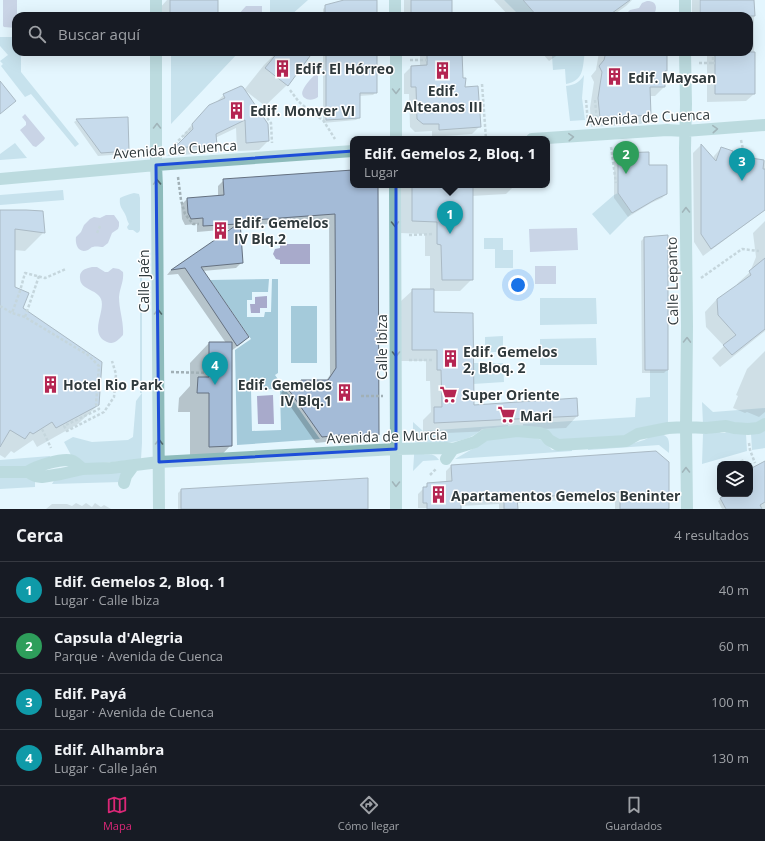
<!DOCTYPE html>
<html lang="es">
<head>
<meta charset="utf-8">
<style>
	:root { --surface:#171b24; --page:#20242c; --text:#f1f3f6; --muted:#9ea1a6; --line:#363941; --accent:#db2777 }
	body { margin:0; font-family:"Open Sans",sans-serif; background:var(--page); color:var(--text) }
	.controls { position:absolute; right:12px; bottom:12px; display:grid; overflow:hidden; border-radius:8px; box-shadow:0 4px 16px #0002 }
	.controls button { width:36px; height:36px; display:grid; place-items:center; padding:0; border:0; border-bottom:1px solid var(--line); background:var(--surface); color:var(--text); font:20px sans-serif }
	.you { position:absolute; left:518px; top:285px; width:14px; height:14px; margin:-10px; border:3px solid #fff; border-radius:50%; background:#1a73e8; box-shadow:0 0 0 6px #1a73e833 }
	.badge { display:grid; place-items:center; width:26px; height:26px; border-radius:50%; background:var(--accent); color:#fff; font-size:13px; font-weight:700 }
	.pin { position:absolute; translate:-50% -33px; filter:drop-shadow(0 1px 2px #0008) }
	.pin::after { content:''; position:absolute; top:21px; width:14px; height:12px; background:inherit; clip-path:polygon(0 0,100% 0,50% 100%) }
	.popup { position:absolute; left:350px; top:136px; width:200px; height:52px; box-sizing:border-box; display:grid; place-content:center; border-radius:8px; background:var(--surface); filter:drop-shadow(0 1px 3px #0005); font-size:13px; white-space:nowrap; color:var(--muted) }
	.popup b { font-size:15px; color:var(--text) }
	.popup::after { content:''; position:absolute; left:50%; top:100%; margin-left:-8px; border:8px solid transparent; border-top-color:var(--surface) }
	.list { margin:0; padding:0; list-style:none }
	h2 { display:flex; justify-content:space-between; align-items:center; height:52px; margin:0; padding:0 16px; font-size:17px }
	h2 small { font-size:13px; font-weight:400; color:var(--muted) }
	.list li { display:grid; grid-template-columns:26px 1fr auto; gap:12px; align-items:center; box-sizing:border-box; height:56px; padding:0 16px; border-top:1px solid var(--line) }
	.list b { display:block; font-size:15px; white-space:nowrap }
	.list p { margin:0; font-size:13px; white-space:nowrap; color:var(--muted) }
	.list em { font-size:13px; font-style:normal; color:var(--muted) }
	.icon { flex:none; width:22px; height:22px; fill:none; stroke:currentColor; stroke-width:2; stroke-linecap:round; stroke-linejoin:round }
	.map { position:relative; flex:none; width:765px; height:509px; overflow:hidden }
	.search { position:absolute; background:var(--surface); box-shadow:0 4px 16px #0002; left:12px; right:12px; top:12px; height:44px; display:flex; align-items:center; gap:10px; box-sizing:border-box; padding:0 14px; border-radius:12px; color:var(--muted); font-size:15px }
	.sheet { height:276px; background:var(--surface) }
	nav { display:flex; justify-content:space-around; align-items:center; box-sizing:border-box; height:56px; border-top:1px solid var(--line); background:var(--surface); font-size:11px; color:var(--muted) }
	nav a { display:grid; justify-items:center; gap:2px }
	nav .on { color:var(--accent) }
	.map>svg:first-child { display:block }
	.green { fill:#a4cada; fill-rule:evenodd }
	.water { fill:#a8aacb }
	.shadow { fill:#0003 }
	.building { fill:#a4bbd7; stroke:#657180 }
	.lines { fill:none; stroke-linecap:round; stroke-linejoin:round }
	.path { stroke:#a1b0b6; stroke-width:2.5; stroke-dasharray:3 2; stroke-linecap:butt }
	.street { stroke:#8dbbbb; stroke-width:12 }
	.oneway { stroke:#516769 }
	.marked { fill:none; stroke:#1d4ed8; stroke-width:3; stroke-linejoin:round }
	.labels { text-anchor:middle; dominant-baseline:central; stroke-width:3; stroke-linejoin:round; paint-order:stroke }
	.poi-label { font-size:14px; font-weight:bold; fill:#303a3d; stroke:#fff; text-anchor:start }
	.street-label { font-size:14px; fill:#303a3d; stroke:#fff }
</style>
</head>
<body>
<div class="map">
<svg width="765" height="509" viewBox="0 0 765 509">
	<rect width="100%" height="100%" fill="#e4f6fe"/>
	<path class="green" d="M270,0H308L290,16H270Z
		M504,0H523L537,16H517V13Z
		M0,37H16V52H21V72L79,144L75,147L31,94L25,97L1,66L3,64L0,61L8,55L0,46Z
		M171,52H239L171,124Z
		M558,52H603L602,55L585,52C582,68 585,80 566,84L565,69L553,70L552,56Z
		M584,75L582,98L585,120L570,121L566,86C575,85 580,82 584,75Z
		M15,143L27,158L0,160V154Z
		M63,190L64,200L0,205V195Z
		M134,193L139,194L140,198V230L139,232L137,233L133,230C130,230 128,231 127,227L129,224C127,221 127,218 125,214C122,208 119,207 120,198C124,196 129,194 134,193Z
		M618,193L632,213L610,235L592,214L614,195Z
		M484,238H503V250H513V268H495V249H484Z
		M140,253H142V443L141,459L84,465L71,455L64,442L73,437L92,442L128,440L133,437L136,401L142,393H140Z
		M269,279L268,292H252V300H247V317H264L265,312H271L272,279H278V373L275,375L320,439L237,445L235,350L251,339L210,280ZM273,389L274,391H280L281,430L252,431L251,390Z
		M540,298H596L597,324L540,325Z
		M291,306H317V363H291Z
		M503,336V352H485V337Z
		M596,338L597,365H540V339Z
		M473,363H503L504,382L473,384Z
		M650,370H668V424L621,438L563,441L523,427V424L635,417L636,398L650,397Z
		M702,402L713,412L765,408V419L756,423L703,424Z
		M413,422L423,431L508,425V427L482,429C466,445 439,443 418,443L415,442L413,431Z
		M728,430L746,434L747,451L702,464L703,434L719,432L721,433H725Z
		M765,430V448L752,450L751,434Z
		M660,434C671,436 669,443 669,453L659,445L588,450V449L631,444L644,440L654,435Z
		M528,435L544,441L552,450L570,448L572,449V451L455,459L474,448L487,438Z
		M417,453C426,456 433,451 439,460L423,461L413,471L414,456V454Z
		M50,456L49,461L29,467L0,468V460Z
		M127,470L121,482L52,484L55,479L60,477Z
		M0,475L16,476L35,480V487L0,489Z"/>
	<path class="water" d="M3,0H17V16H16V28L4,27L3,26Z
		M647,1C657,1 658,8 653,16H630L628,15V12L630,10L639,8L642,3Z
		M246,6H262V16H228H237Z
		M316,74L318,76V97C310,103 299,98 303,90C305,85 312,77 316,74Z
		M25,114L45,138L44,140L36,147L33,146L20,130L26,125V122L22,117Z
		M106,215H114L119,222V226L118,229L112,233L108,243L103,247C100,247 96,246 93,247C91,247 90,249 88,250C78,254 75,244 76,237L81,232L84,225L90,219L94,217L100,218Z
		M577,228L578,250L530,252L529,229Z
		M280,244H310V264H280V260L276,259L273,254L275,249L280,248Z
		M535,266H556V284H535Z
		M92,267H97L105,272H108L113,268L119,269L123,272C124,282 120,287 119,297C119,310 124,322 123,335C118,340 114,345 107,342C88,334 106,311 101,299C97,289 80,290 80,278C79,270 87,268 92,267Z
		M267,296V308H260V313H251L250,304H255V297Z
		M273,395L274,424H258L257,396Z"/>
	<path class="shadow" d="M167,0H217V13L215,16H159V9Z
		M349,0H376V16H323V9L326,6Z
		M404,0H451V12H455V16H404Z
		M494,0H632L626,6L612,16H509Z
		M692,0H699V16H692Z
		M701,0H754V94L746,101L707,102V52H749V16H701Z
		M159,52H203L201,53L159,54Z
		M277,52H312L287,85L265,106L246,91L268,141L259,150L237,151L236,128L215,138L216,144L207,153L167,156L184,139V134L200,115L214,104L224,95L244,90L264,65Z
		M323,52H376V92L373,95L359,96V117L356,120L323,123Z
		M420,52H464L461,55L462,79L480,126L472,134L432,137V131L415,132L410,127L409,94H404V74L411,67H420Z
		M541,52H562L549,61Z
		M599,52H666V71L664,73V87L655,96H649L650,115L641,124L591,127L590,108L594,82L591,76L596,70Z
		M77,120L128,151L125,154L98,156L74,122Z
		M701,145L713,159L714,156L721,148L730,156L765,161V210L703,256L694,242L693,153Z
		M619,154L648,166L666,194L662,198L651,203L628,217L614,198V158Z
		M353,171V185H377L378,435L372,441L335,443V441L316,443L281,393L286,387H296L302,381H326L330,375L329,220L239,226L242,262L236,268L203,271L248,337L242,343L231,351V445L212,465L190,466V412H178L179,398L190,386V363L209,343H226L178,274L167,275L171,270L232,229L197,232V224L185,225L182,219L181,205L187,199L218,196V186L224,180Z
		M401,185H515L506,194L472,196V279L460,291H433V313L473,406L577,416L566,428L423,434V420L431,412L430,381H426V361H401V301L413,290H430V256H425V234L400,233V186Z
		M0,211L44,232L25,251L14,250V288L22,308L98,405L78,424L37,447L33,440L14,453L11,451L5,458L0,455Z
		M765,221V331L720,367L712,358L724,346L706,327L705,312L717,299L738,285L737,284L750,272L756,257L753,233Z
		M644,238L667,370L664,373H642L641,241Z
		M765,351V412L759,417L747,412L745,413L733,408L738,396L736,395L747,369Z
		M656,452L668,509H615V497L517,503V509H499V504L460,506V509H438L440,508H418V494L428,484L446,482V471L451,466Z
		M743,459L745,464H733Z
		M765,462V509H722L718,501L723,497L721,494H750V470Z
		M720,471V478L717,473Z
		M181,490L367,509H178V493Z
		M76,503L82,506L86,503L92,507L95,503L101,507L104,505L111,509H46L52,504H67L72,506Z"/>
	<path class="building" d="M170,0H218V13H217V16H170Z
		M344,0H377V16H325V5Z
		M411,0H452V16H411Z
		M523,0H630L608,16H537Z
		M700,0H754L755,16H700Z
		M278,52H313L288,86L265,68Z
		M326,52H377V93H360V118L326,120Z
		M427,52H462L463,78H466L465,87L478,86L481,127L439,130V124H423L417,119L416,87H411V66L427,65Z
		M606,52H667V71H665V87H650L651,115L600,118L598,98L602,72L599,66L604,60Z
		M719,52H755V94H715V55H719Z
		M0,81L16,101L0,114Z
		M241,86L243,87L268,124L269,141L246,143L245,120L216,134L217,145L174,148L193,129L192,124L209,105L225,98L223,94Z
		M128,117L129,151L101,153L76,119Z
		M701,144L716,161L721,147L733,151L732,155L764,160L763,169H765V210L711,249L701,234Z
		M649,152V165H667V194L656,199L632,213L618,193V153Z
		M353,170V185H378L379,435L341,438V435L322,437L286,386H301V380H328L336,368L335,214L240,221L243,263L201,267L249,337L237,346L185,268L171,270L238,224L203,226V218L191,219L188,213L187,198L224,195L223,179Z
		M412,185H473V280H442L441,245L437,244V222L412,221Z
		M0,210H26L43,211L45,233L15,229V287L29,293L23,308L102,362L99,405L56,428L52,422L33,434L30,432L25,439L10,430L0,447Z
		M668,235V370H645L644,237Z
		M765,258V329L732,355L723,345L736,335L718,315L717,299L751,275L749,271Z
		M412,289H434V312L473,313L474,405L577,398L578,416L434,423V407H442L441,370H437V350H412Z
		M209,342H232V446L209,447V393H197L198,377H209Z
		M656,451L669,462V509H620V492L517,498L518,509H504V499L461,501V509H427V503H423V487H427V483L452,481L451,465Z
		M765,461V502L760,505L762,509H726L720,498L727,494H750V469Z
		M368,478V509H181V489Z"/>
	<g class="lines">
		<path class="path" d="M713,52V63H715
			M410,60H427
			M699,63H713
			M482,84L486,139
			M290,90L299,102L315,115L323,120L335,139
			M586,100L588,123
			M595,100L597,122
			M264,114L271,123L272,143
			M741,140L744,154
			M611,147L616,183
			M176,150V144L177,142L191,128
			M178,177L181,200L185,214L193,224H199
			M97,233L100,226
			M409,235L434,234
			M39,276L25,317L28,319L88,355L99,366L96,404L99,409L64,426L67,431L104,412L114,397L116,374L112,361
			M701,278L742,249L759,251
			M0,306L12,313
			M25,317L12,313L20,291L25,273L45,278L66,269
			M409,360H434
			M171,372L209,373
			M361,396H383
			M42,429L51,448
			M749,443L750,450L755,463
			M430,475L437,468"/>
		<path class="street" d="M156,0V16
			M395,0V16
			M685,0V16
			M156,52V165L157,187L159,509
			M396,52V139
			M685,52L686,104L685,148L687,326L686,427L687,509
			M532,139L667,130L685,131L765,125
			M0,179L156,165L353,151
			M395,185L396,449V509
			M446,459L453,449
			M0,472H27L35,476L42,477L61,474L83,469L111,468L159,462L396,449L446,448L453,449L475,442L485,435L517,431L540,433L545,435L549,440L558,445L626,441L638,434L668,428L686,427L706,428L726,426L734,428L748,429L758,428L765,424
			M27,472C36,466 63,457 73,461C77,463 80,467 83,469
			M124,483L126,476L134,465"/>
	</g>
	<defs><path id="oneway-chevron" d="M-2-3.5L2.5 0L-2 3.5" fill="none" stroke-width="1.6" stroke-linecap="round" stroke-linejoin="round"/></defs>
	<g class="oneway">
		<use href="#oneway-chevron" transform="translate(396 91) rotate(89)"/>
		<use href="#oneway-chevron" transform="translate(157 126) rotate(-90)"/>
		<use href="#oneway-chevron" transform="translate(715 129) rotate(-4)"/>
		<use href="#oneway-chevron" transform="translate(571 137) rotate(-4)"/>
		<use href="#oneway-chevron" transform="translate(157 182) rotate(-92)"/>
		<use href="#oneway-chevron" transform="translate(686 210) rotate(-91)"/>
		<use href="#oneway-chevron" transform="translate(395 224) rotate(89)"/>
		<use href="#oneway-chevron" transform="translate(158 312) rotate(-90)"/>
		<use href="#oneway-chevron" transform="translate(687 340) rotate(-89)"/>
		<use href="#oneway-chevron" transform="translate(396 354) rotate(90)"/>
		<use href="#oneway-chevron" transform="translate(159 442) rotate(-90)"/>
		<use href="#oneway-chevron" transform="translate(686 470) rotate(-91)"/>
		<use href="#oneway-chevron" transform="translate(396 484) rotate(91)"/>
	</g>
	<path d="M0 0H765V509H0ZM396,148V449L159,462L156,165Z" fill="#e4f6fe" fill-opacity=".55" fill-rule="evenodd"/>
	<path class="marked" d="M396,148V449L159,462L156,165Z"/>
	<defs>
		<symbol id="building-bare" viewBox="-9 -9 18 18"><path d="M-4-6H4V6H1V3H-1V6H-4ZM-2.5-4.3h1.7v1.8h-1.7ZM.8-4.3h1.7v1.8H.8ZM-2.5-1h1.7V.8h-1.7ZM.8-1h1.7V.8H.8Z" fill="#b52552" stroke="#fff" stroke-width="2.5" paint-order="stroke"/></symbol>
		<symbol id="supermarket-bare" viewBox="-9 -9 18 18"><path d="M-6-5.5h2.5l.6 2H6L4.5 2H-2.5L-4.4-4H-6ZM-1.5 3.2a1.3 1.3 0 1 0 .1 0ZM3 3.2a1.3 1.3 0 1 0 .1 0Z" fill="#b52552" stroke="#fff" stroke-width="2.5" paint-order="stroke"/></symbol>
	</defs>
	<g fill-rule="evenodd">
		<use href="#building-bare" x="270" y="56" width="25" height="25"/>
		<use href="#building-bare" x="430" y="58" width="25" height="25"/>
		<use href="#building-bare" x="602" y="64" width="25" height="25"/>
		<use href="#building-bare" x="224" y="98" width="25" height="25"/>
		<use href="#building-bare" x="208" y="218" width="25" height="25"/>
		<use href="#building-bare" x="438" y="346" width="25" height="25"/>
		<use href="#building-bare" x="38" y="372" width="25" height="25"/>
		<use href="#building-bare" x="332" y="380" width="25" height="25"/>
		<use href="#supermarket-bare" x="436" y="382" width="25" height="25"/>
		<use href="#supermarket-bare" x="494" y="402" width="25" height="25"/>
		<use href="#building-bare" x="426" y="482" width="25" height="25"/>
	</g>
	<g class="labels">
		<g class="poi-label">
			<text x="295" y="68">Edif. El Hórreo</text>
			<text x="628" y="77">Edif. Maysan</text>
			<text x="443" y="90" text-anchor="middle">Edif.<tspan x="443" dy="16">Alteanos III</tspan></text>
			<text x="250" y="110">Edif. Monver VI</text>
			<text x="234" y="222">Edif. Gemelos<tspan x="234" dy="16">IV Blq.2</tspan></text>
			<text x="463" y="351">Edif. Gemelos<tspan x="463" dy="16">2, Bloq. 2</tspan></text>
			<text x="63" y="384">Hotel Rio Park</text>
			<text x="332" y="384" text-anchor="end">Edif. Gemelos<tspan x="332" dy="16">IV Blq.1</tspan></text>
			<text x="462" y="394">Super Oriente</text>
			<text x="520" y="415">Mari</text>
			<text x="451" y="495">Apartamentos Gemelos Beninter</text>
		</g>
		<g class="street-label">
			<text transform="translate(648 117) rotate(-3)">Avenida de Cuenca</text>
			<text transform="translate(175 149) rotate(-4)">Avenida de Cuenca</text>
			<text transform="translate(143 281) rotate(-90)">Calle Jaén</text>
			<text transform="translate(672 281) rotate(-91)">Calle Lepanto</text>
			<text transform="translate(381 347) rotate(-90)">Calle Ibiza</text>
			<text transform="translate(387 436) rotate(-2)">Avenida de Murcia</text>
		</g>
	</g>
</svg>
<div class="controls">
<button><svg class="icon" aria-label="layers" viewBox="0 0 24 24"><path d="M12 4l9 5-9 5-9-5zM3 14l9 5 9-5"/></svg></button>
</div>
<div class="you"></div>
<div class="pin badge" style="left:450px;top:234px;background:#0f9aa8">1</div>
<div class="popup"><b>Edif. Gemelos 2, Bloq. 1</b>Lugar</div>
<div class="pin badge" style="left:626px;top:174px;background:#2e9e5b">2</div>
<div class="pin badge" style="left:742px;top:181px;background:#0f9aa8">3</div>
<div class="pin badge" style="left:215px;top:385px;background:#0f9aa8">4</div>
<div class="search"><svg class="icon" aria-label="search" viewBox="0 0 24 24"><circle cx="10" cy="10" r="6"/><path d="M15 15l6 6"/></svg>Buscar aquí</div>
</div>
<section class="sheet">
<h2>Cerca<small>4 resultados</small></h2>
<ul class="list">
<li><span class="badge" style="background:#0f9aa8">1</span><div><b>Edif. Gemelos 2, Bloq. 1</b><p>Lugar · Calle Ibiza</p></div><em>40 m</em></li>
<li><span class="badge" style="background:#2e9e5b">2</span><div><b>Capsula d'Alegria</b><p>Parque · Avenida de Cuenca</p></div><em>60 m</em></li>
<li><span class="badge" style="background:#0f9aa8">3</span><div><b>Edif. Payá</b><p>Lugar · Avenida de Cuenca</p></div><em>100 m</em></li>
<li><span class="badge" style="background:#0f9aa8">4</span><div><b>Edif. Alhambra</b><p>Lugar · Calle Jaén</p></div><em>130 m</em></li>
</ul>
</section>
<nav>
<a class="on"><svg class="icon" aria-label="map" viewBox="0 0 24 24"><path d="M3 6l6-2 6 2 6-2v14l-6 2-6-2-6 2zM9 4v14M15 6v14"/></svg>Mapa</a>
<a><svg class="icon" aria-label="directions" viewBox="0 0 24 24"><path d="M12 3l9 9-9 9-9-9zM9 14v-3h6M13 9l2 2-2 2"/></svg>Cómo llegar</a>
<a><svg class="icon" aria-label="saved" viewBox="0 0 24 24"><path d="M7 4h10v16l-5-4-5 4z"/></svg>Guardados</a>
</nav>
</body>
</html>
